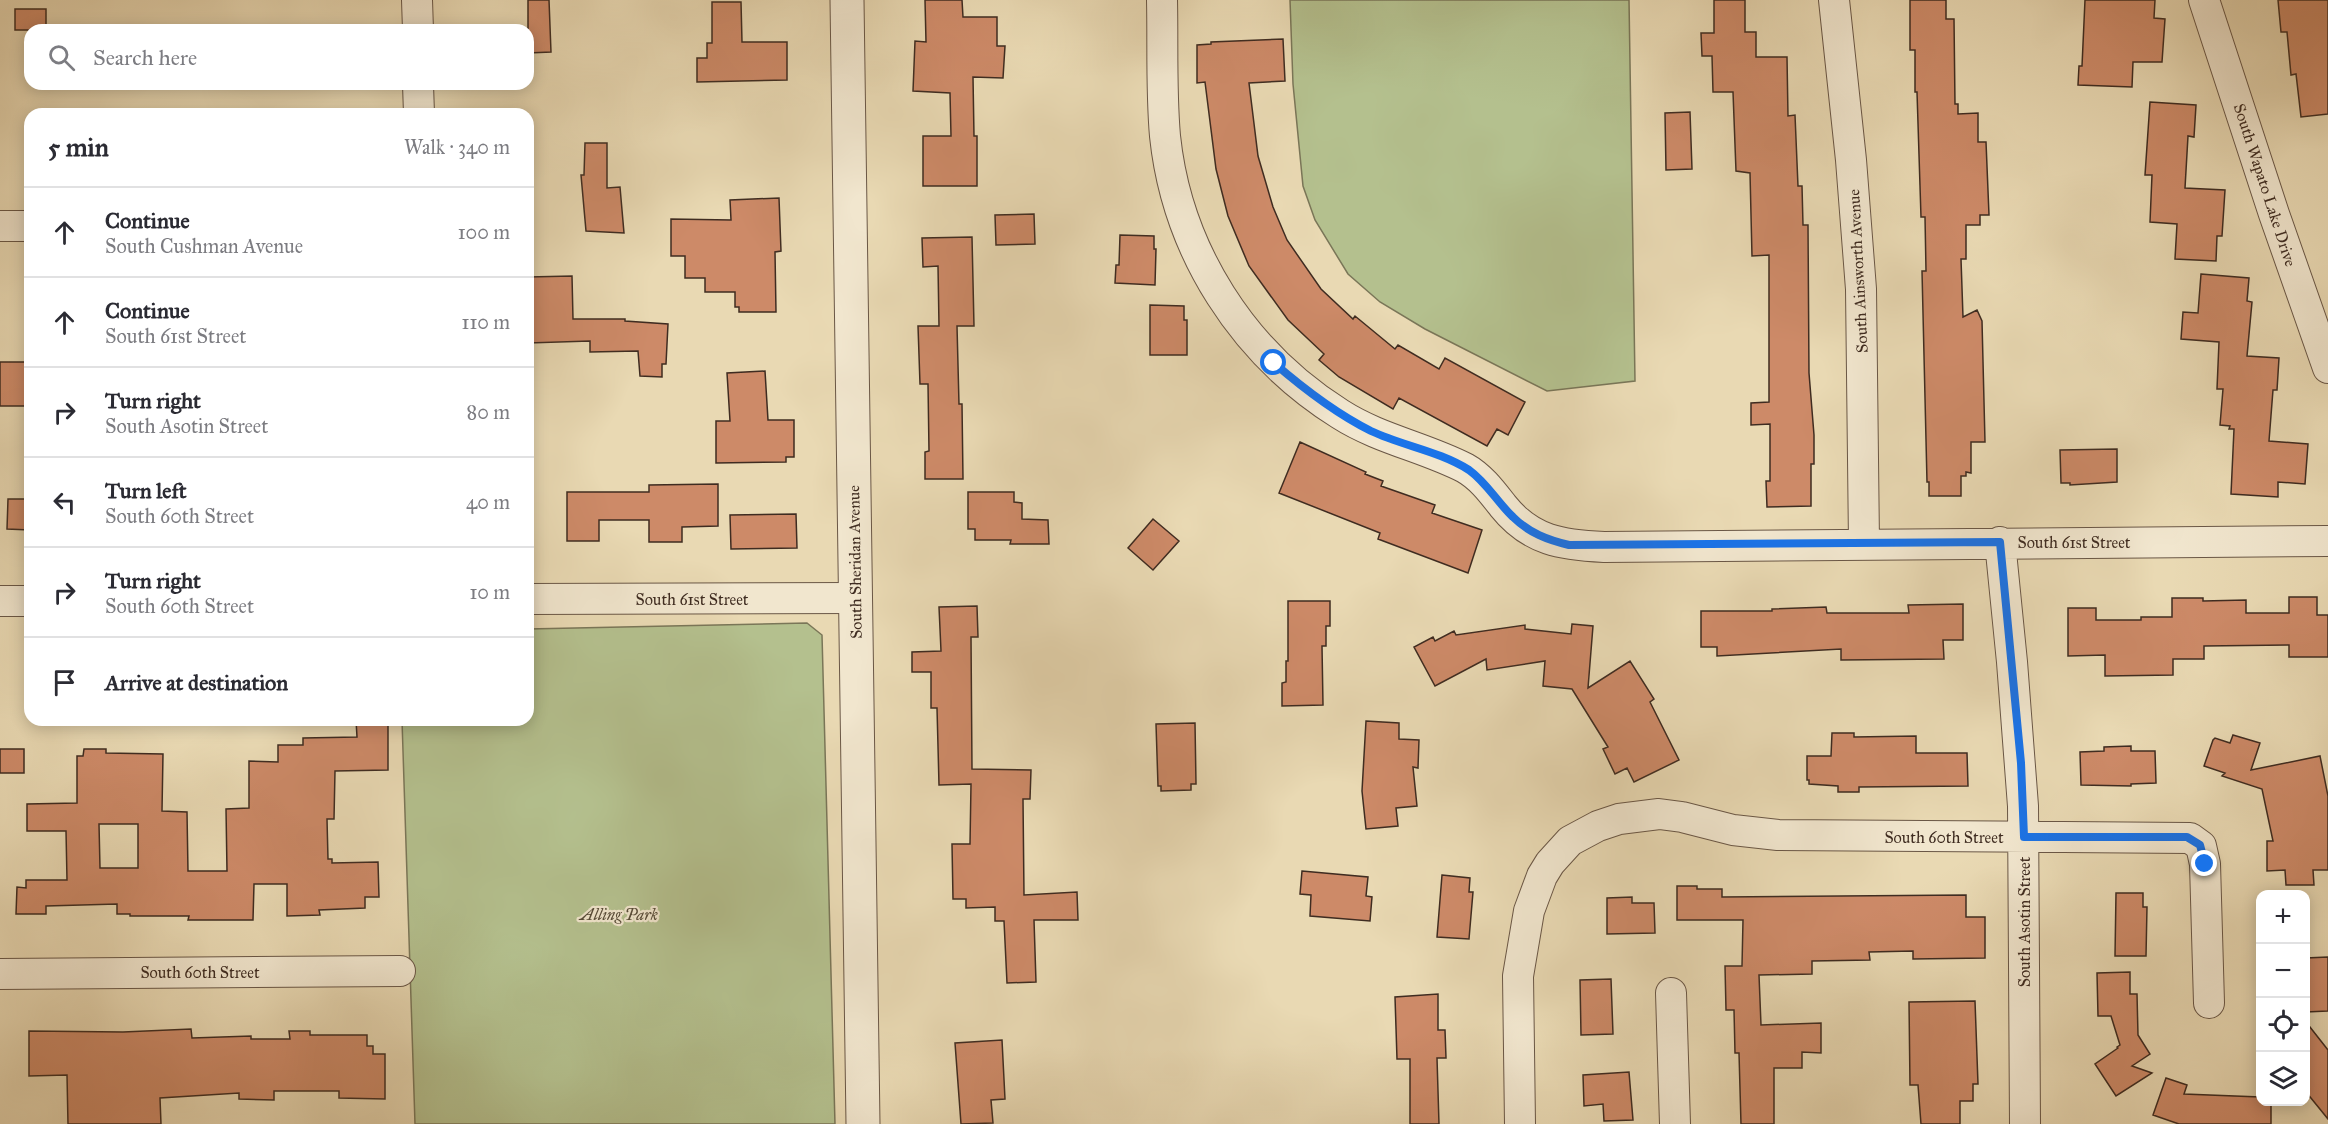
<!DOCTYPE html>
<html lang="en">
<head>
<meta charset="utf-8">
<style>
	:root { --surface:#fff; --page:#f7f7f7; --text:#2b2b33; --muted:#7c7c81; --line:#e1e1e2 }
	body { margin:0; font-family:"IM FELL Great Primer",serif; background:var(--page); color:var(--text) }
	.controls { position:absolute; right:18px; bottom:18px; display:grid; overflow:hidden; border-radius:12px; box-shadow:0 3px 15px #0003 }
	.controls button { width:54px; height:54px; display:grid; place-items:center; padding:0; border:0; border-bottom:2px solid var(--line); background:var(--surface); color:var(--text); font:30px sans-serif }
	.stop { position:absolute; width:18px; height:18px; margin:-14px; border:4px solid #1a73e8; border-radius:50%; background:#fff }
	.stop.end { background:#1a73e8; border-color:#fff; box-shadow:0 2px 6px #0008 }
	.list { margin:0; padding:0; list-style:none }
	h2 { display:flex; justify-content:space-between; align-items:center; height:78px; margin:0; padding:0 24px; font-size:26px }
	h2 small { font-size:20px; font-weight:400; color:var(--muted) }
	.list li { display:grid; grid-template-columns:39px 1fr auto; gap:18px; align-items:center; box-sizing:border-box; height:90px; padding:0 24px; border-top:2px solid var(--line) }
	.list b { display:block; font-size:22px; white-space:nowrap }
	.list p { margin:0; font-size:20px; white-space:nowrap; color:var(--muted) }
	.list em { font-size:20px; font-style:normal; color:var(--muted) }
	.icon { flex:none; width:33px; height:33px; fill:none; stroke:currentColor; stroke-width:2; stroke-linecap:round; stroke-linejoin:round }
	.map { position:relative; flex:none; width:2328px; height:1124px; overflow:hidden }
	.search { position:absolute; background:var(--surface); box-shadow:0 3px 15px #0003; left:24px; top:24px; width:510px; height:66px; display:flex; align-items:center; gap:15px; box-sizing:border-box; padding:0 21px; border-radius:18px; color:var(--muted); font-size:22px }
	.panel { position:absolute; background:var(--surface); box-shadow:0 3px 15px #0003; left:24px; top:108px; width:510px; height:618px; border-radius:18px }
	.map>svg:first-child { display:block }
	.green { fill:#b4c08e; stroke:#7a7658; stroke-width:1.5 }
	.building { fill:#cd8a68; stroke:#3f2c21; stroke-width:1.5; fill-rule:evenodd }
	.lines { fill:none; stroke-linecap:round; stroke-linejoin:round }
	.minor-casing { stroke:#6a5746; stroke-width:32 }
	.tertiary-casing { stroke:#6a5746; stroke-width:35 }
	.minor { stroke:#f1e6ce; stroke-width:30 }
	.tertiary { stroke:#f1e6ce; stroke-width:33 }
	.route { stroke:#1a73e8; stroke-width:8 }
	.labels { text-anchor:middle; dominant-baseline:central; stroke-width:4.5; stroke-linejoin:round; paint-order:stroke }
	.street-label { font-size:16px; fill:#3f2c21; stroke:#f1e6ce }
	.park-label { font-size:16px; font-style:italic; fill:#564a37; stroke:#f1e6ce }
</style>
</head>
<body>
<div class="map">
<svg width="2328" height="1124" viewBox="0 0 2328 1124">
	<rect width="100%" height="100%" fill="#e9d9b3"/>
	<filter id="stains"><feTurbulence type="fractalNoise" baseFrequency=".00333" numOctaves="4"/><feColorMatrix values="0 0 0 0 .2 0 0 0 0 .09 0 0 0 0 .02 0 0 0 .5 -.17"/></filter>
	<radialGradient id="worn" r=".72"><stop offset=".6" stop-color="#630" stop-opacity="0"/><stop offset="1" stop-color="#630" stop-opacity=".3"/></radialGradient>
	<path class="green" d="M1290,0H1629L1635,381L1547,391L1425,329L1380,302L1348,274L1315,220L1303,186L1293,84Z
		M807,623L822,635L835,1124H415L402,720H528V629Z"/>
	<path class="building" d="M528,0H549L551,52L528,53Z
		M925,0H962L963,17H997V46H1005L1003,78L973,77L974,136H977V186H923V136H951L950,93L913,91L915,41L926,42Z
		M1714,0H1745V32H1756V57H1787L1788,116L1795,115L1798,186H1802L1803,225H1808L1809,373L1814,435V464H1811V506L1767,507L1766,481H1770V424L1751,425V403L1769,402V255L1752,256L1750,173L1736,171L1733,92H1713L1712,56H1702L1701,33H1714Z
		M1910,0H1946V19H1954L1955,104H1958V114L1978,113V142H1986L1989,215H1980V225H1966V259H1961L1963,317L1977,310L1982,321L1985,442H1971V473L1966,472V476H1961V496H1929V482H1927L1922,271H1926L1925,217H1921L1917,92H1915V50H1910Z
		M2085,0H2155L2154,18L2165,19L2162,62H2133L2132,87L2078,85L2079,66H2082Z
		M2278,0H2328V114L2301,117L2296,74L2291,75L2287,32H2281Z
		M712,2H741L742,42H787V80L697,82V58H707V43H712Z
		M15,9H46V30H15Z
		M1283,39L1285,81L1249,83L1258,156L1273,207L1287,240L1321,289L1353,319L1355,316L1395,349L1398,345L1439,369L1445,358L1525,402L1508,435L1497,429L1487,446L1399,398L1393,409L1339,377L1319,360L1324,354L1288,320L1249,266L1228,216L1216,169L1205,82L1197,83V45L1211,44V42Z
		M2150,102L2196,105L2194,137L2188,136L2185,188L2225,190L2222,236H2217L2216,261L2175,259L2177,224L2150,222L2152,175H2145Z
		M1690,112L1692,169L1666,170L1665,113Z
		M585,143H607V188L620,187L624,233L586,231L581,175H584Z
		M779,198L781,251L775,252L776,312H739V307H735V292H705V278H685V256H671V219L731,220L730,200Z
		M1034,214L1035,244L996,245L995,215Z
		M1120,235L1154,236V249H1156L1155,285L1115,283L1116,265H1119Z
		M972,237L974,326H957L959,404H962L963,479H925V452L929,451L928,384H920L918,326H939L938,266L923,267L922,238Z
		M2201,274L2249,278L2247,301L2252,302L2247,356L2279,358L2277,390H2273L2269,441L2308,444L2305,484L2278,482V497L2231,494L2234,429H2229L2230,426L2220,425L2223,389H2217L2219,342L2181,339L2183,312L2198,313Z
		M572,276L573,319H625V321L668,324L666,364H662V377L640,376L638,351L590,352V341L528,343V277Z
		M1150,305L1184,306V320H1187V355H1150Z
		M0,362H30V406H0Z
		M765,371L768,420H794V457H786V462L716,463V421H730L727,373Z
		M1300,442L1366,472L1365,474L1383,481L1381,486L1435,505L1432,513L1482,530L1468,573L1378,539L1380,533L1279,493Z
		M2117,449V482L2070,485V483H2061L2060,450Z
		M718,484V526L682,527V542H649V520H599V541H567V492H649V485Z
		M968,492H1014V502L1022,503V519L1048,520L1049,544H1010L1011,540H975V529H968Z
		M8,499H30V530L7,529Z
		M796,514L797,548L731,549L730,515Z
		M1153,519L1179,541L1153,570L1128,548Z
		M2289,597H2317V615H2328V657H2289V645L2204,646V659H2173V675L2105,676V655L2068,656V608H2096V620H2141V617H2172V598H2203V601L2246,600V613H2289Z
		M1288,601H1330V626H1326V646H1322L1323,705L1282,706V683L1286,682V661H1288Z
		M1963,604V640H1943L1944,659L1841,660V649L1717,656V647H1701V611H1772V609L1826,607L1827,613H1909L1908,605Z
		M977,606L978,637H971L972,769L1031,770L1030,799H1023L1024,895L1077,892L1078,920H1034L1036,982L1007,983L1004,921H995V907L966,908V899H953L952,844H970L971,784L939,785L937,708H931V672H912V652L941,651L939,607Z
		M1572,624L1593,626L1588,688L1630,661L1654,699L1650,702L1679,760L1634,782L1627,768L1615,774L1603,749L1608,747L1572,689L1543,686L1545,661L1487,670L1486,659L1435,686L1414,647L1433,637L1435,641L1454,631L1456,635L1525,625V629L1571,634Z
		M356,720H388V770L335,771L334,819H327L328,859H332V863L378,862L379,897H365V908L319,910L320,915L287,916V884H254L253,920H188L189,916H130V914H117V904L46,906V914H16L17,887L26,888V880H67L66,831H27V804L77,803V756H83L84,749H106V753L163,754L162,811L187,812L188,871H227L226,809L249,808V761L278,762V745H303V738L357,737ZM99,824H138V868H100Z
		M1366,721L1399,723V739L1419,740L1418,768L1413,767L1417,806L1396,808L1398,826L1366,829L1362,791Z
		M1195,723L1196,784H1191V790L1161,791V786H1158L1156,724Z
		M1832,733H1854V737L1916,736V753H1967L1968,786L1859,787V792H1838V786L1809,784V780H1807V756H1831Z
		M2233,735L2260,743L2251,770L2320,756L2328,796V870H2313L2314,885H2286L2285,870L2267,871V841H2273L2262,789L2222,776L2225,773L2204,766L2213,740L2215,738L2230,743Z
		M2131,746V751H2155L2156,783L2131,784V786L2081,785L2080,752L2104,751V747Z
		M0,749H24V773H0Z
		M1302,871L1368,877L1366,896L1372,897L1370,921L1310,916L1311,895L1300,894Z
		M1442,875L1470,878L1469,892H1473L1469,939L1437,937Z
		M1677,886H1697V889H1722V897L1966,895V917H1985V958L1913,959V951L1869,952L1870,960L1812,961V974L1759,975L1761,1025L1821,1023V1053L1802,1052V1068H1774V1124H1741L1739,1053H1735L1734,1010H1726L1725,966H1742L1743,920H1677Z
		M2116,893H2143V907H2147L2146,956H2115Z
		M1632,897V903H1654L1655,933L1607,934V898Z
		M2328,957V1011L2306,1012V958Z
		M2130,972V994H2137L2138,1035L2150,1054L2132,1066L2152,1073L2116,1096L2095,1064L2118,1048L2117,1047L2120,1045L2111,1016H2098L2097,973Z
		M1611,979L1613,1034L1581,1035L1580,980Z
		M1438,994V1030H1445L1446,1058H1437L1439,1124H1410V1059H1397L1395,997Z
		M1975,1001L1978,1084H1973V1101H1960V1124H1921L1918,1085H1910L1909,1002Z
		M2306,1022L2328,1050V1119L2306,1092Z
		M191,1029L192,1038L251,1036V1039H290L289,1031H310V1035H367V1046H373V1054H385V1099L339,1098V1091H274V1100L239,1099V1093L160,1098L161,1124H68L67,1075L29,1076V1031L123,1032Z
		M1002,1040L1005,1099L991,1100L993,1123L961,1124L955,1043Z
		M1629,1072L1633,1120L1604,1121L1603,1104L1584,1106L1583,1075Z
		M2166,1078L2187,1085L2184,1094L2260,1097V1101H2271V1124H2179L2153,1115Z"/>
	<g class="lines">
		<defs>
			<path id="minor" d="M417,0L418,30
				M1162,0C1163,45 1161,91 1165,136C1177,251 1243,353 1340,414C1379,439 1424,447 1465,468C1481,477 1492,492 1503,506C1531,541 1562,545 1604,547L2328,541
				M1834,0L1851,160L1861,289L1864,543
				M2204,0L2274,214L2328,368
				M418,84L419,114
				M0,226H30
				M2000,542L2012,662L2023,806L2025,1124
				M528,599L856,598
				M0,601H30
				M0,974L400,971
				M1671,993L1675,1124
				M1520,1124L1518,976L1529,911L1542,876L1550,863L1570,841L1598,826L1619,819L1659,814L1682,817L1733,830L1778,835L2190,838L2201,846L2205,864L2209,1003"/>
			<path id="tertiary" d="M847,0L863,1124"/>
		</defs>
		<use href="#minor" class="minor-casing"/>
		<use href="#tertiary" class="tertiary-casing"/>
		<use href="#minor" class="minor"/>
		<use href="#tertiary" class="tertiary"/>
	</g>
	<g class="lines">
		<path class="route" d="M1274,363C1304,389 1335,413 1371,431C1403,446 1439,451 1469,470C1487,483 1497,502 1513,517C1529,533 1548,540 1569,545L2000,542L2021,763L2024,837H2187L2200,845L2205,864"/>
	</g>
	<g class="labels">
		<g class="street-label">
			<text transform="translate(2265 185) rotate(72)">South Wapato Lake Drive</text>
			<text transform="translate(1858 271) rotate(-93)">South Ainsworth Avenue</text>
			<text x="2074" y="542">South 61st Street</text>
			<text transform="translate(855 562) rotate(-91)">South Sheridan Avenue</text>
			<text x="692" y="599">South 61st Street</text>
			<text x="1944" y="837">South 60th Street</text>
			<text transform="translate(2024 922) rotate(-90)">South Asotin Street</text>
			<text x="200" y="972">South 60th Street</text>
		</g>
		<g class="park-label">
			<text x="619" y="914">Alling Park</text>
		</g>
	</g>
	<rect width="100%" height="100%" filter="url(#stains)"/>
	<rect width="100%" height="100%" fill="url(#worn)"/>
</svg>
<div class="controls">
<button>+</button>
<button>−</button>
<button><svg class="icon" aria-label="locate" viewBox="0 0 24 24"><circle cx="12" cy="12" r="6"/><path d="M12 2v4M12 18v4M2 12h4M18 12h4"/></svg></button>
<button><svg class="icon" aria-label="layers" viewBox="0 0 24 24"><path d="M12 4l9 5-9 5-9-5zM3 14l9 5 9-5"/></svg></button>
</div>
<div class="stop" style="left:1274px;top:363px"></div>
<div class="stop end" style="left:2205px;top:864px"></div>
<div class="search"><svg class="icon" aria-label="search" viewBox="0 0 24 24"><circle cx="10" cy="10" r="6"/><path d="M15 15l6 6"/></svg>Search here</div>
<section class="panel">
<h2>5 min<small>Walk · 340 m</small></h2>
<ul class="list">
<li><svg class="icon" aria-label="ahead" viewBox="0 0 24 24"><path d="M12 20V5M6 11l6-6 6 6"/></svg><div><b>Continue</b><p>South Cushman Avenue</p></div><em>100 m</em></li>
<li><svg class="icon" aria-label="ahead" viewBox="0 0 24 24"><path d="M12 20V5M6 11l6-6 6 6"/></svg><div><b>Continue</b><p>South 61st Street</p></div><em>110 m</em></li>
<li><svg class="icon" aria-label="right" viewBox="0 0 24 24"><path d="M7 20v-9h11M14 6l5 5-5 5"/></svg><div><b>Turn right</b><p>South Asotin Street</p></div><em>80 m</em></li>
<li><svg class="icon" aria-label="left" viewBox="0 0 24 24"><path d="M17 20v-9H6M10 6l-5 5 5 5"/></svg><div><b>Turn left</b><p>South 60th Street</p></div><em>40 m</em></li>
<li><svg class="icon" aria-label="right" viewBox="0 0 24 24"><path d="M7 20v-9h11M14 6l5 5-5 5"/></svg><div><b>Turn right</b><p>South 60th Street</p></div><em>10 m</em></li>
<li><svg class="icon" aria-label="arrive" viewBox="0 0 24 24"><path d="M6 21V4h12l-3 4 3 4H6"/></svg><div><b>Arrive at destination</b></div></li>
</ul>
</section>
</div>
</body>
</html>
